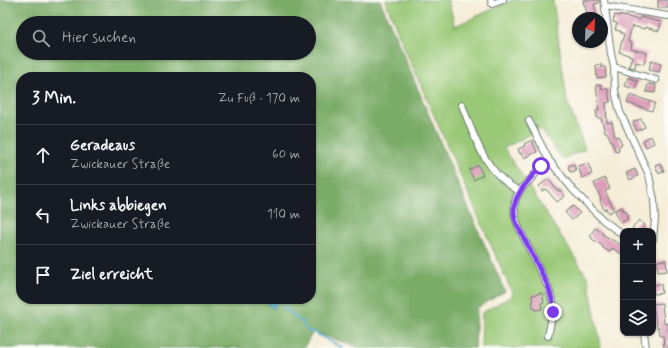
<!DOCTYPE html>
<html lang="de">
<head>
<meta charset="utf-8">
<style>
	:root { --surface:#171b24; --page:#242831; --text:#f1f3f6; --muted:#9ea1a6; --line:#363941 }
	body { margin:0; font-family:Mynerve,sans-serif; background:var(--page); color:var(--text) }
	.controls { position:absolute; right:12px; bottom:12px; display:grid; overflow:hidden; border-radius:8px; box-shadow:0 1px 3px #0004 }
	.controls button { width:36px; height:36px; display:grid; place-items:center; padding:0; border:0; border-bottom:1px solid var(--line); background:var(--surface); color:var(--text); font:20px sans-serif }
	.compass { position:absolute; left:572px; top:12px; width:36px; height:36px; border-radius:50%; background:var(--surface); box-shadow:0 1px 3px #0004; rotate:23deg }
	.stop { position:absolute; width:12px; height:12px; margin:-9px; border:3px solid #7c3aed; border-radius:50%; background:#fff }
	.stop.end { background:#7c3aed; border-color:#fff; box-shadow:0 1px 4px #0008 }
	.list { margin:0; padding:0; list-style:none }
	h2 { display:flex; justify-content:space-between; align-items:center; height:52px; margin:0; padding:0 16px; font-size:17px }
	h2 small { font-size:13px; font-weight:400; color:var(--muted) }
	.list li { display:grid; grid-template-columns:26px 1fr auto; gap:12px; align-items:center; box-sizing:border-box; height:60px; padding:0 16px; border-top:1px solid var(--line) }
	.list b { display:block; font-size:15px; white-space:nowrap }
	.list p { margin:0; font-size:13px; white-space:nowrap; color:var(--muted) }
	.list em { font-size:13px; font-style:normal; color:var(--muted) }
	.icon { flex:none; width:22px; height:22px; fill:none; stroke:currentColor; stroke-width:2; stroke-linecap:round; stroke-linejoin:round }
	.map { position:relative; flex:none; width:668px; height:348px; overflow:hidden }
	.search { position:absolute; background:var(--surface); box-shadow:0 1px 3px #0004; left:16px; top:16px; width:300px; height:44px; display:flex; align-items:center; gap:10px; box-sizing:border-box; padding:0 14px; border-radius:22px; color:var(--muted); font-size:15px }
	.panel { position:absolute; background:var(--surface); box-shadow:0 1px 3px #0004; left:16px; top:72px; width:300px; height:232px; border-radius:16px }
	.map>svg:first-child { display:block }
	.green { fill:#99c876; stroke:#5c8255 }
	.forest { fill:#7aac67; stroke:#4c744e; fill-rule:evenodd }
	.water { fill:#4ea4cb; stroke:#367080 }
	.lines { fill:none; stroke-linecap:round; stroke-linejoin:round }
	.stream { stroke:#4ea4cb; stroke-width:2 }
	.building { fill:#dd9cb9 }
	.minor-casing { stroke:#6a7b6d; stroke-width:8 }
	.minor { stroke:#fff; stroke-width:6 }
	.route { stroke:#7c3aed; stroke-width:5 }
</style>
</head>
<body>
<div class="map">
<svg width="668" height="348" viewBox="0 0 668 348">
	<rect width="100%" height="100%" fill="#fdfcf7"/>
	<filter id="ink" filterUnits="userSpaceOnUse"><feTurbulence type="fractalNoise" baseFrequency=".025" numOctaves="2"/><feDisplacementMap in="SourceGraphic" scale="8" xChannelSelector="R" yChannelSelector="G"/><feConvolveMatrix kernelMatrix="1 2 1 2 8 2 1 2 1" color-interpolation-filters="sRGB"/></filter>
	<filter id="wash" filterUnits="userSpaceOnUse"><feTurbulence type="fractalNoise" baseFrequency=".012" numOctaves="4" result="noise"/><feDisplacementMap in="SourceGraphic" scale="16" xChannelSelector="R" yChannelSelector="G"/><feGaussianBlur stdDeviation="0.9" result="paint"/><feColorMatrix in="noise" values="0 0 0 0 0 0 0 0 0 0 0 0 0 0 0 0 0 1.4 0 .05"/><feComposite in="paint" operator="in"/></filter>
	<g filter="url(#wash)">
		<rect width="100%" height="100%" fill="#f5edd8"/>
		<path class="green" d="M385,0H448L455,26L513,0H553L567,101L585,149L562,159L541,129L504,148L588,278L601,348H481L482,313L513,295L407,54Z"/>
		<path class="forest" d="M0,0H380L462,193L505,291L477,308L475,348H361L313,332L304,348H0ZM23,23H309V53H23ZM21,77H311V299H21Z"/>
		<path class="water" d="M262,299H279L273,309Z"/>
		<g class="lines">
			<path class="stream" d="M282,306L286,309L295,317L302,322L307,330L310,332H314L343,348"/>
		</g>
		<g id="blocks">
			<path class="building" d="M583,0H599V3L594,4L597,18H589V15H587L585,5H584Z
				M658,0H668V8H658Z
				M615,15L619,16V15L640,20V17L661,22L659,31L645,27V29L632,26L628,42L632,43L631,49L647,53L644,64L636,62L635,68L629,67L632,56L619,52L624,34L621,33L620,31L615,30L617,23L613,22Z
				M651,61L661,64L659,72L649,70Z
				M601,64V67H605L606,77L597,78L596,65Z
				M628,77L638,81L635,89L625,86Z
				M601,84L602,89H608L610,102L606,103L607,123L612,122L615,137L618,136L622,145L618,147L619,151L616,152L607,132H605L601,118H597L596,110H599L596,85Z
				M648,84L656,85L655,93L646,92Z
				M630,95L655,103L652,111L627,103Z
				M641,119L645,127L637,131L633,122Z
				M651,136L654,143L646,147L643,140Z
				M532,140L537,152L523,158L521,153L520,154L518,149L525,146L524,144Z
				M588,163L592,174L582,178L578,166Z
				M660,163L664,171L659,174L655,165Z
				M574,164L576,171L570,172L568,166Z
				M478,165L483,175L474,180L469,170Z
				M635,169L638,176L630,180L626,173Z
				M605,178L610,189L605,191L614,210L608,213L606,208L604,210L600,200L601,199L594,183Z
				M548,179L558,191L560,190L565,196L557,202L547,190H546L545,189L542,191L539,186Z
				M573,206L580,213L572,220L565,212Z
				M622,207L624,212L626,211L628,216H626L628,219L620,223L615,210Z
				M639,220L645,225L641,231H636L632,228Z
				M595,228L603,233L602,234L623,246V255L612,248L609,252L602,247L603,246L592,239V238L590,236Z
				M666,260L667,271L658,272L657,261Z
				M661,284L662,293L654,294L653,285Z
				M542,293L544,302L541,303L542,309L535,310V308H533L532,295Z
				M662,303L664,324L668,323V348H664L663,336H660L659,327L657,328L653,304Z"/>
		</g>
	</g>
	<g filter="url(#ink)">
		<use href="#blocks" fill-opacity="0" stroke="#6a7b6d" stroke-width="1"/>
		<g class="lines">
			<defs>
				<path id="minor" d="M491,0L492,4L503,0
					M604,0L611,54L614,67L615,91L620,112L649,175L654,200L655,219L653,239
					M605,6L668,16
					M614,67L656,80
					M462,105C475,139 485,173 519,191
					M529,121L549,160L573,190L603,220L623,235
					M644,333L646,348
					M548,336L553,312V303L548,287L519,228C514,216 512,203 519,192C522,187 528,182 532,178C538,170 541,166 549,160"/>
			</defs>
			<use href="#minor" class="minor-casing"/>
			<use href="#minor" class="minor"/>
		</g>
	</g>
	<g class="lines" filter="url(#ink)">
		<path class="route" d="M541,166C529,181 509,197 515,219C516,222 517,225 519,228L548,286L553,303V312"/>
	</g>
</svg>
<div class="controls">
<button>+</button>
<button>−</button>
<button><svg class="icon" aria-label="layers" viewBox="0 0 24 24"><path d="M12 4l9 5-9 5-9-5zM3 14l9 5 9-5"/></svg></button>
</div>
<svg class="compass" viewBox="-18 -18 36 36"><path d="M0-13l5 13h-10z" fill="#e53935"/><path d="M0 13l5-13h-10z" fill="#9ea1a6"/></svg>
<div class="stop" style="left:541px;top:166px"></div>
<div class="stop end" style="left:553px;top:312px"></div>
<div class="search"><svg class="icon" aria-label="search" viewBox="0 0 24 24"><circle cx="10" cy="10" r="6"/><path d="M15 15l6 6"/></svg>Hier suchen</div>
<section class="panel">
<h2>3 Min.<small>Zu Fuß · 170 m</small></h2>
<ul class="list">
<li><svg class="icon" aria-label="ahead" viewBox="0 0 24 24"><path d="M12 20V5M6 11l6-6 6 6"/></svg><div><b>Geradeaus</b><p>Zwickauer Straße</p></div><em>60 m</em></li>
<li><svg class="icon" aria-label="left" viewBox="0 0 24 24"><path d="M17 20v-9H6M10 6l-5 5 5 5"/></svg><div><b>Links abbiegen</b><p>Zwickauer Straße</p></div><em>110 m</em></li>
<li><svg class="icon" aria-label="arrive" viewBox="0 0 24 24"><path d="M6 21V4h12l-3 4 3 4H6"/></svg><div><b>Ziel erreicht</b></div></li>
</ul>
</section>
</div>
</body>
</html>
